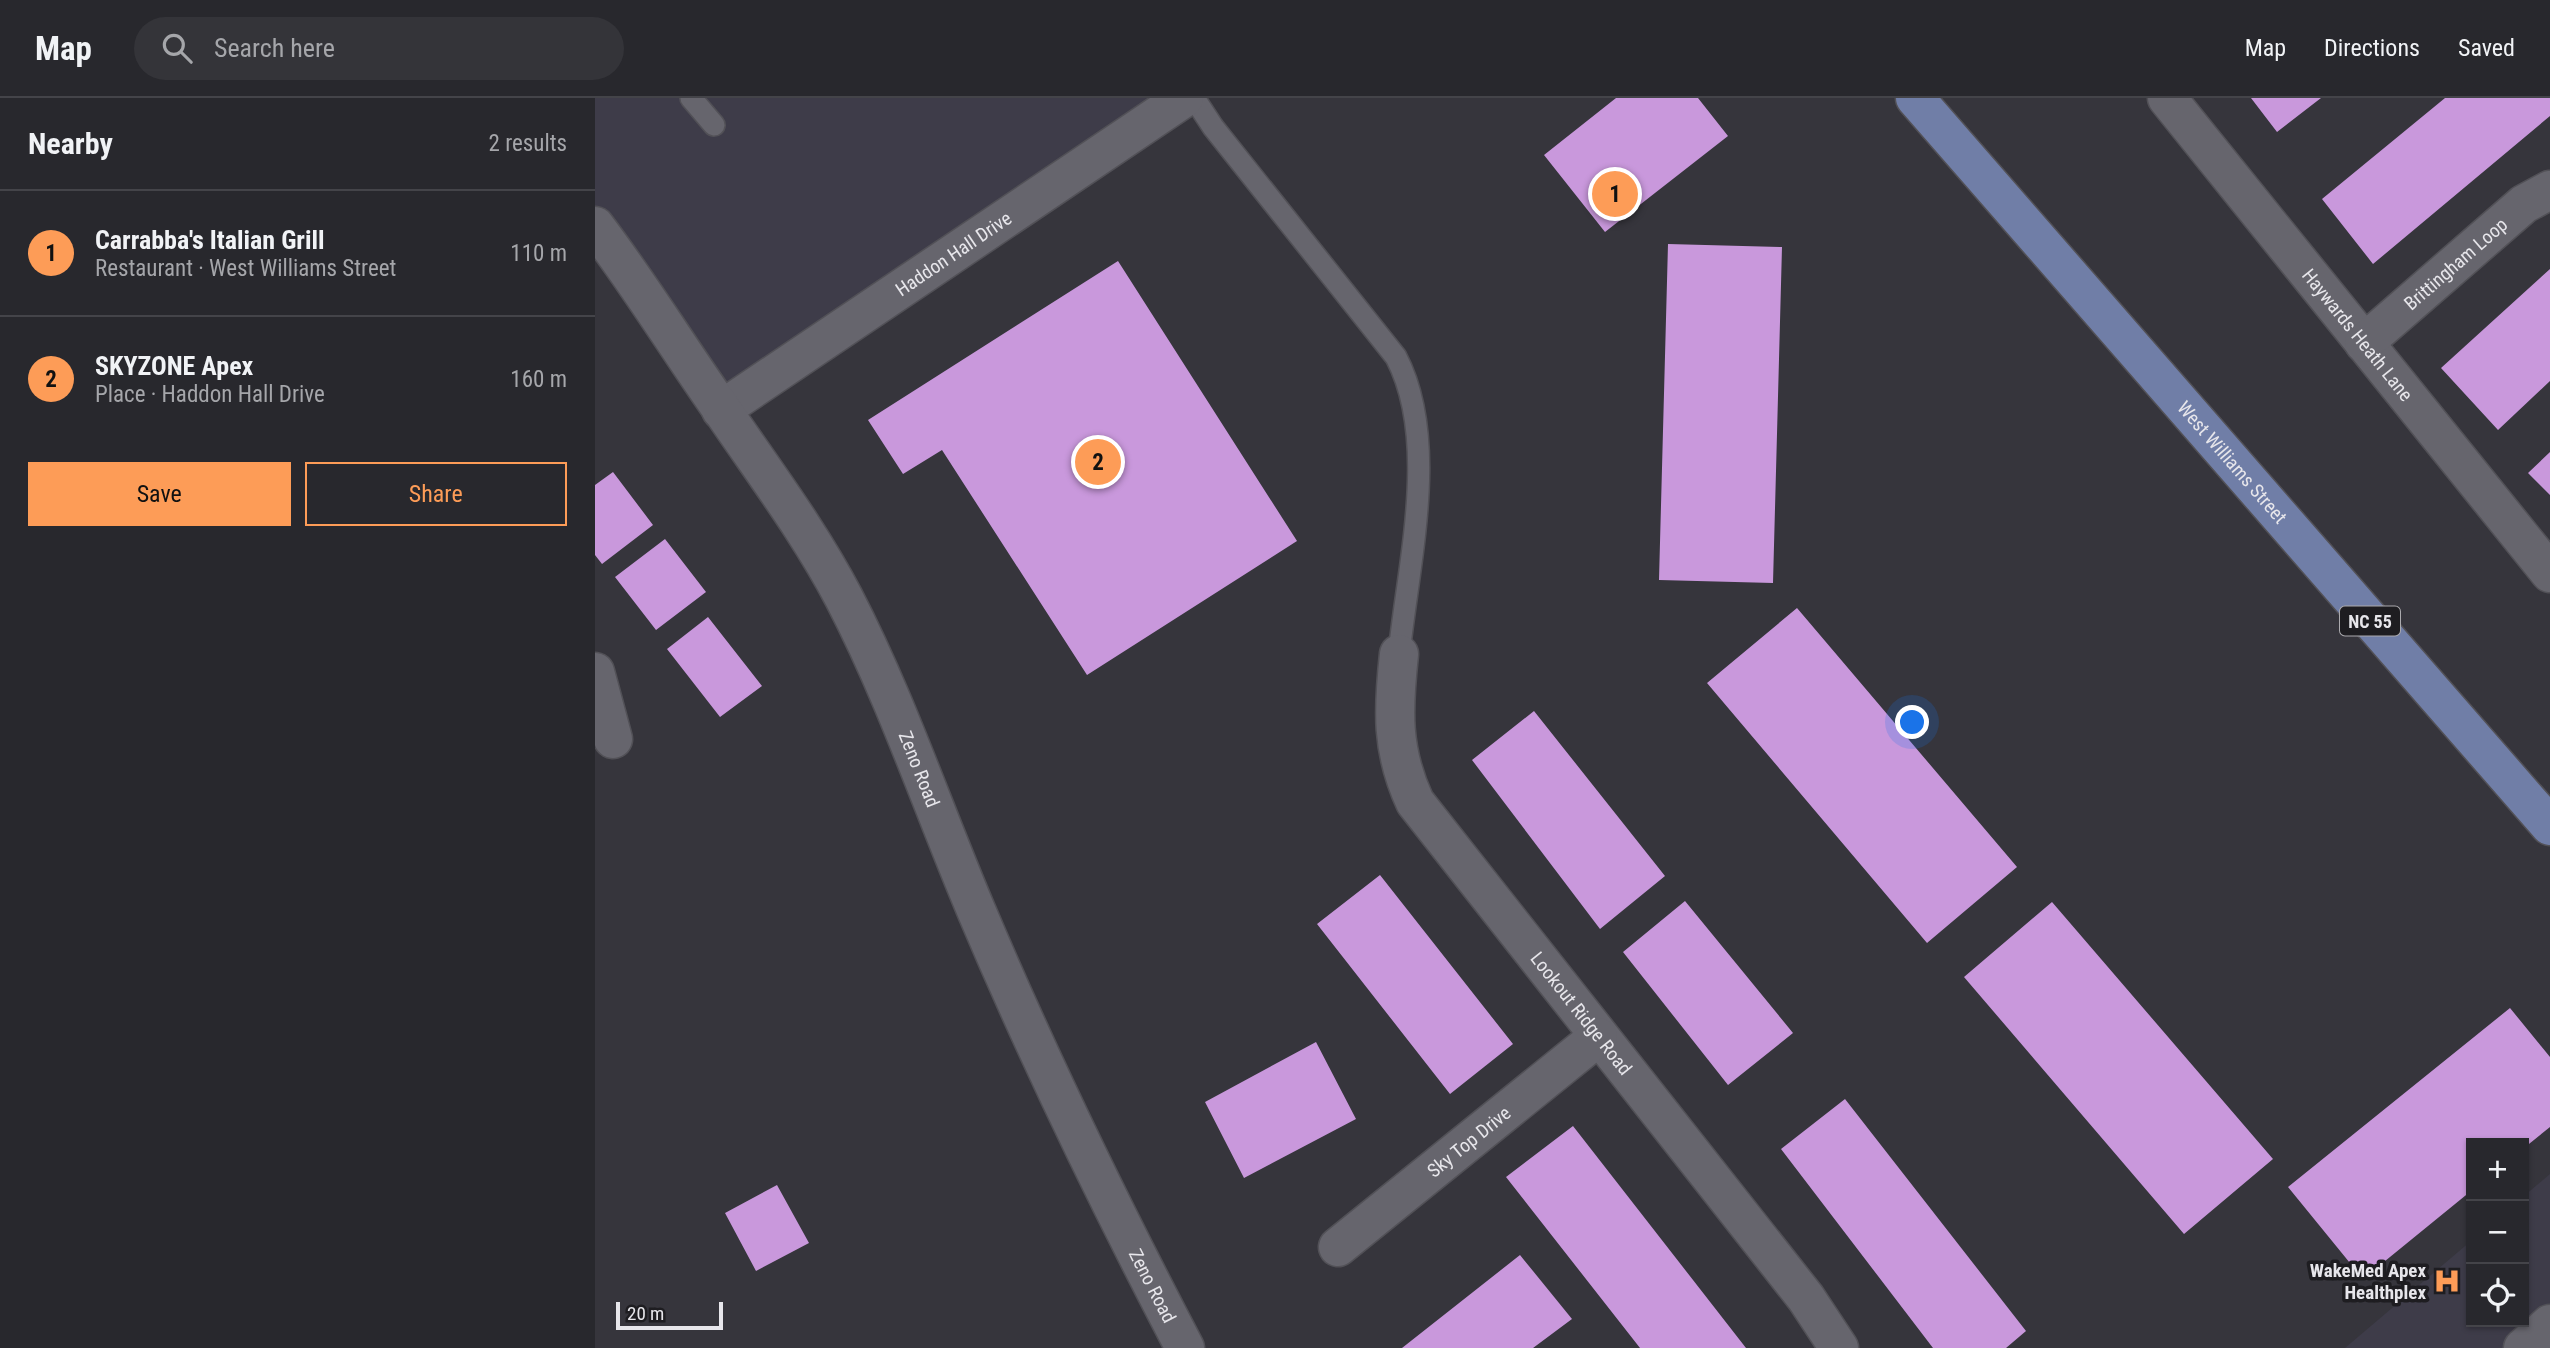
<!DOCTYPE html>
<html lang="en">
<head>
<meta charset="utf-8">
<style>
	:root { --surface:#28282d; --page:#343439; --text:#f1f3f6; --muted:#a5a6aa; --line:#444449; --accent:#fd9c57 }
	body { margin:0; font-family:"Roboto Condensed",sans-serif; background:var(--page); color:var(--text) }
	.controls { position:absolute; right:21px; bottom:21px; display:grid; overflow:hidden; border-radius:0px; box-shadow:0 2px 5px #0004 }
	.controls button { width:63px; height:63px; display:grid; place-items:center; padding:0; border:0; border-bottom:2px solid var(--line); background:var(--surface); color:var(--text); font:35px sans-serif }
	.scale { position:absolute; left:21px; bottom:18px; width:107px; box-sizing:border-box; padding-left:7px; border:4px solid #e7e6eb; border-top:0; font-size:19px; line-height:24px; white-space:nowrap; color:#e7e6eb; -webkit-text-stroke:5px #1e1d21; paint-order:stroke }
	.you { position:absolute; left:1318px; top:625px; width:24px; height:24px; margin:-18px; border:5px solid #fff; border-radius:50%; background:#1a73e8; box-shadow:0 0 0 10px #1a73e833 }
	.badge { display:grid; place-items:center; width:46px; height:46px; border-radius:50%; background:var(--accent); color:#111; font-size:23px; font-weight:700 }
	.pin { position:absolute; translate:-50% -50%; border:4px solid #fff; box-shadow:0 2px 7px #0006 }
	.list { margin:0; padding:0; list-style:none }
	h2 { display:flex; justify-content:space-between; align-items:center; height:91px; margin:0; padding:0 28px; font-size:30px }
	h2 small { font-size:23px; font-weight:400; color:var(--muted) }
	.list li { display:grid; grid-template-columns:46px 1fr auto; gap:21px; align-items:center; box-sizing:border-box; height:126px; padding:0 28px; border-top:2px solid var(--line) }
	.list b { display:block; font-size:26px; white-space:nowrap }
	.list p { margin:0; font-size:23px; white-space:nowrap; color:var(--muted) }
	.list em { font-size:23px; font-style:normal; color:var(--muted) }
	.actions { display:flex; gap:14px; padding:21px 28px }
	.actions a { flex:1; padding:16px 0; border:2px solid var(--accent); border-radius:0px; text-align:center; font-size:24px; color:var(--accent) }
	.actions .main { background:var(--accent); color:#111 }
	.icon { flex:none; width:38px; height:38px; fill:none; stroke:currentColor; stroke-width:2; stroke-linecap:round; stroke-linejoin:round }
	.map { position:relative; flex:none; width:1955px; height:1250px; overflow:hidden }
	header { display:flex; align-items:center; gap:42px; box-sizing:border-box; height:98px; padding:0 35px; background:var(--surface); border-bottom:2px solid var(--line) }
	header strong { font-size:33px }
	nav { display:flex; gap:38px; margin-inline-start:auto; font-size:24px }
	.search { width:490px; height:63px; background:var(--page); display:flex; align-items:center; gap:18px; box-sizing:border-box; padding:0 24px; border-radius:38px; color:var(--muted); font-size:26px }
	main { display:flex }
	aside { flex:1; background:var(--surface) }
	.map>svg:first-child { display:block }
	.built { fill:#3e3c49 }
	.building { fill:#c998dc }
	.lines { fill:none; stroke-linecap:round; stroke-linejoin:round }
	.service-casing { stroke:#525157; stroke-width:24 }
	.minor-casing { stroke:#525157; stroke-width:41 }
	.tertiary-casing { stroke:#525157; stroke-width:41 }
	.primary-casing { stroke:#525157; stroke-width:41 }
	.service { stroke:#66656d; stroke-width:21 }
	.minor { stroke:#66656d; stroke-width:38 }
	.tertiary { stroke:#66656d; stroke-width:38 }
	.primary { stroke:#707ea7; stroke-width:38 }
	.labels { text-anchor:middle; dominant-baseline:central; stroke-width:7; stroke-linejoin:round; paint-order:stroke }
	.shield { fill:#1e1d21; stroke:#abaaae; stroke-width:2 }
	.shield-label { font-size:18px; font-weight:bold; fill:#e7e6eb }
	.street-label { font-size:19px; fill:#e7e6eb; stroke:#1e1d21 }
	.poi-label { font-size:19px; font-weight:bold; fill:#e7e6eb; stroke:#1e1d21; text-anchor:end }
</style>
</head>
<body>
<header>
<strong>Map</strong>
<div class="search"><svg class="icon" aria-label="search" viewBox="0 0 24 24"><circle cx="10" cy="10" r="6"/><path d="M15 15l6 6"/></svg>Search here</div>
<nav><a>Map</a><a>Directions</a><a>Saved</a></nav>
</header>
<main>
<aside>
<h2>Nearby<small>2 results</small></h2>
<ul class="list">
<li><span class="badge">1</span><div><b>Carrabba's Italian Grill</b><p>Restaurant · West Williams Street</p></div><em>110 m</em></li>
<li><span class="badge">2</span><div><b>SKYZONE Apex</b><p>Place · Haddon Hall Drive</p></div><em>160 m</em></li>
</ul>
<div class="actions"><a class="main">Save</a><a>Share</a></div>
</aside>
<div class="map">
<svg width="1955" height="1250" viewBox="0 0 1955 1250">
	<rect width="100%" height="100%" fill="#36353c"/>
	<path class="built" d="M0,0H589L126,312L0,128Z
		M1955,1076V1250H1750L1876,1143V1224H1929V1098Z"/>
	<path class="building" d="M1021,0H1103L1133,38L1010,134L949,57Z
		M1656,0H1726L1682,34Z
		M1850,0H1955V18L1778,166L1727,101Z
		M1073,146L1187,149L1178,485L1064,482Z
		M523,163L702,443L492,577L347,352L308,376L273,322Z
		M1955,171V283L1903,332L1846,270Z
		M1955,354V397L1933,375Z
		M18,374L58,427L7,466L0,457V387Z
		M70,441L111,494L61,532L20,479Z
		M1202,510L1422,769L1332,845L1112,585Z
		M113,519L167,588L125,619L72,551Z
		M939,613L1070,778L1005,831L877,662Z
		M785,777L918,946L855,996L722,826Z
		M1090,803L1198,935L1133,987L1028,854Z
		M1457,804L1678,1061L1589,1136L1369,879Z
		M1915,910L1955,959V1029L1929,1050V1045H1876V1093L1768,1181L1693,1089Z
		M721,944L761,1021L649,1080L610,1004Z
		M1250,1001L1431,1233L1411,1250H1338L1186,1051Z
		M978,1028L1151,1250H1045L911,1079Z
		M182,1087L214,1145L161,1173L130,1115Z
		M925,1157L977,1221L938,1250H807Z"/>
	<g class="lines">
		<defs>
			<path id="service" d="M96,0L119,27
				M599,0L618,29L801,259C845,343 813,466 804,556"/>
			<g id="minor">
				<path id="s1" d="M1572,0L1955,475"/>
				<path id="s2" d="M1769,245L1929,106L1955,92"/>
				<path id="s3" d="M126,312L589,0"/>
				<path id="s4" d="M804,556C798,612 796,652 820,704L1211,1200L1244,1250"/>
				<path d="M0,574L18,641"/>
				<path id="s5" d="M743,1149L1003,939"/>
			</g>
			<g id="tertiary">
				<path id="s6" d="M0,128C45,187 84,251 127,312C169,374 214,433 249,500C301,600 337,708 381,812C444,961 515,1107 590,1250"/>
				<path d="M1928,1250L1955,1226"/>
			</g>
			<g id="primary">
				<path id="s7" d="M1320,0L1955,728"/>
			</g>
		</defs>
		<use href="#service" class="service-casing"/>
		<use href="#minor" class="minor-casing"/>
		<use href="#tertiary" class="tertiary-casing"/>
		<use href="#primary" class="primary-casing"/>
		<use href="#service" class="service"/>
		<use href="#minor" class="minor"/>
		<use href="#tertiary" class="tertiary"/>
		<use href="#primary" class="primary"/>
	</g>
	<defs>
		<symbol id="hospital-bare" viewBox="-9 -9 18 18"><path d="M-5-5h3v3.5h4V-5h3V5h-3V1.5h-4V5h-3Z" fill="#fd9c57" stroke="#1e1d21" stroke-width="2.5" paint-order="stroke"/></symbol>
	</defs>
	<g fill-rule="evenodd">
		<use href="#hospital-bare" x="1833" y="1164" width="38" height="38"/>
	</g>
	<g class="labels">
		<rect class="shield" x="1745" y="508.5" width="60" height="29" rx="5"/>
		<g class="shield-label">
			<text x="1775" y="523">NC 55</text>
		</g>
		<g class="street-label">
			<text stroke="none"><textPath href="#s3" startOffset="280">Haddon Hall Drive</textPath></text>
			<text stroke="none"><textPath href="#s2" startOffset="121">Brittingham Loop</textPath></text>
			<text stroke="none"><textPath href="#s1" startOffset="304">Haywards Heath Lane</textPath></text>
			<text stroke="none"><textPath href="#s7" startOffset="483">West Williams Street</textPath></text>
			<text stroke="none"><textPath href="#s6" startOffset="635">Zeno Road</textPath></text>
			<text stroke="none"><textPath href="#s4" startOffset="420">Lookout Ridge Road</textPath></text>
			<text stroke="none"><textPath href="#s5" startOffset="168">Sky Top Drive</textPath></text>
			<text stroke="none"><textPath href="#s6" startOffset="1202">Zeno Road</textPath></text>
		</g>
		<g class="poi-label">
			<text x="1831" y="1172">WakeMed Apex<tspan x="1831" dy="22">Healthplex</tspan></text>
		</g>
	</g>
</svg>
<div class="controls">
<button>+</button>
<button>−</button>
<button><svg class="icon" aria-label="locate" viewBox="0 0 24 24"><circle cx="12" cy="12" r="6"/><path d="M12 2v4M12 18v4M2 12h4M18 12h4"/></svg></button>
</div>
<div class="scale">20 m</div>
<div class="you"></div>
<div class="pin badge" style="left:1020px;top:96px">1</div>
<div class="pin badge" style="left:503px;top:364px">2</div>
</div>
</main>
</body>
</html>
